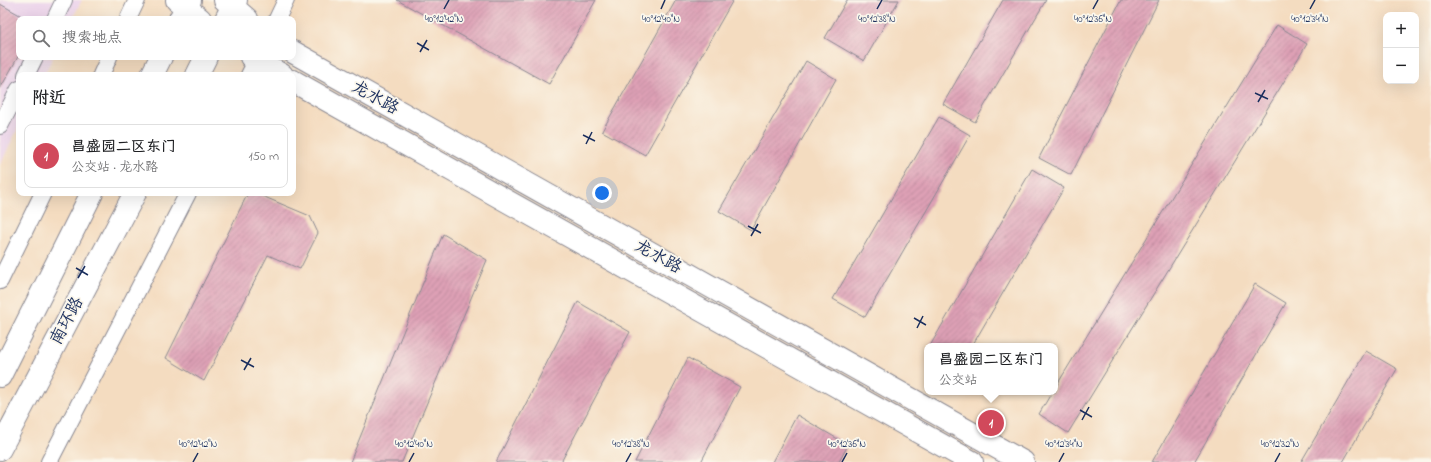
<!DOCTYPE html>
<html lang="zh">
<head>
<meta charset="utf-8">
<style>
	:root { --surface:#fff; --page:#f2f2f2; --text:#202124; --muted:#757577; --line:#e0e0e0; --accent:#d1495b }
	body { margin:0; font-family:"Indie Flower","LXGW WenKai TC",sans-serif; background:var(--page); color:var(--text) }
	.controls { position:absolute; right:12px; top:12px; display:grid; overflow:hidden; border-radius:8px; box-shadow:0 4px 16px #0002 }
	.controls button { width:36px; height:36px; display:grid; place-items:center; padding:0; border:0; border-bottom:1px solid var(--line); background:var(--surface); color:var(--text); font:20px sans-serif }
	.you { position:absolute; left:602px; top:193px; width:14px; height:14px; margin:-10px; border:3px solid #fff; border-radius:50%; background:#1a73e8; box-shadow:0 0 0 6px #1a73e833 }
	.badge { display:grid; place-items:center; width:26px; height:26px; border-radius:50%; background:var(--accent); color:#fff; font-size:13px; font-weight:700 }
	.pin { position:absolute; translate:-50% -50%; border:2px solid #fff; box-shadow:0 1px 4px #0006 }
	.popup { position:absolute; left:924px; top:343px; width:134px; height:52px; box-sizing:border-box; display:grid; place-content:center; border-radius:8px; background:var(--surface); filter:drop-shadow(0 1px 3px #0005); font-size:13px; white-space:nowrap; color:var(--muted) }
	.popup b { font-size:15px; color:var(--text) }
	.popup::after { content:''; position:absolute; left:50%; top:100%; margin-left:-8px; border:8px solid transparent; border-top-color:var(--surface) }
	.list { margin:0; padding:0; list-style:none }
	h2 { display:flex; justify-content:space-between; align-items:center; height:52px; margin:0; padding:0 16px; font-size:17px }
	h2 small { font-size:13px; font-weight:400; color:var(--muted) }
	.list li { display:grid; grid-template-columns:26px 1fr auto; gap:12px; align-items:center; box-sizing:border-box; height:64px; margin:0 8px 8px; padding:0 8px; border:1px solid var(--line); border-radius:8px }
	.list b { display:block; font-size:15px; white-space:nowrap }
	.list p { margin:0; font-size:13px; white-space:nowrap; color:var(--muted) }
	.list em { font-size:13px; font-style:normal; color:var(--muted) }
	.icon { flex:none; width:22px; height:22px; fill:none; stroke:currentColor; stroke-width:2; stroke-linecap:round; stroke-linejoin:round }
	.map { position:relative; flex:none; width:1431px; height:462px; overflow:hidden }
	.search { position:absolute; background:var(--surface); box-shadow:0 4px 16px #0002; left:16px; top:16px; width:280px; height:44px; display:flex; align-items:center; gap:10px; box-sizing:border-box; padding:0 14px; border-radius:8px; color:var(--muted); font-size:15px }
	.panel { position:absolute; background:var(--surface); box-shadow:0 4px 16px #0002; left:16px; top:72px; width:280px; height:124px; border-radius:8px }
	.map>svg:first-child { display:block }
	.built { fill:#ebd1eb }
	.building { fill:url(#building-hatch) }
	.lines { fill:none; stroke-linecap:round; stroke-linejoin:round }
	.street-casing { stroke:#88868f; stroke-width:18 }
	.secondary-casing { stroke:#88868f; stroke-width:24 }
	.primary-casing { stroke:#88868f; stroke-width:24 }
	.street { stroke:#fff; stroke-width:16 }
	.secondary { stroke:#fff; stroke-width:22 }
	.primary { stroke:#fff; stroke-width:22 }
	.ticks { fill:none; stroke:#1b2f5e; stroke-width:1.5 }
	.labels { text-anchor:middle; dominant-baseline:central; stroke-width:3.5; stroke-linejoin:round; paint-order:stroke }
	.street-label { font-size:17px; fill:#1b2f5e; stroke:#fbf7ec }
	.ticks-label { font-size:10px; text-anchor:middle; fill:#1b2f5e; stroke:#fbf7ec; stroke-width:3.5; stroke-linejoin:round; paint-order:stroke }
</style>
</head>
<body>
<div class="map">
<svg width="1431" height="462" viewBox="0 0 1431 462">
	<defs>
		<pattern id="building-hatch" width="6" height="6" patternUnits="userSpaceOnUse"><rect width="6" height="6" fill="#dea0b5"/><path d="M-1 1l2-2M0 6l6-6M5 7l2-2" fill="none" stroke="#b38396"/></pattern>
	</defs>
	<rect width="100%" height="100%" fill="#fbf7ec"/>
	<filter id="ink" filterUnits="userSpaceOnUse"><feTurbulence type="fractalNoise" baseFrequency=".025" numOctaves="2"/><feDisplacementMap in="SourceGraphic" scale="8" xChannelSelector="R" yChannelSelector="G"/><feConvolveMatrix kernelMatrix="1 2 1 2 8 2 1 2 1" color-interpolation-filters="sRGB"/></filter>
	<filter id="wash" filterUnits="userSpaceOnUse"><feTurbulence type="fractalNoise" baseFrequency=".012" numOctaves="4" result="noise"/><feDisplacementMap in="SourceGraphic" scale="16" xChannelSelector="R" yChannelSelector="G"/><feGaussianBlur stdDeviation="0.9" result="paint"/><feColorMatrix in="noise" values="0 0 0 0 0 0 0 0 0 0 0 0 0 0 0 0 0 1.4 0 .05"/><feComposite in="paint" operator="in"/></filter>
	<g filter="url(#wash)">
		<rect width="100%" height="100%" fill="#f4dcc0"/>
		<path class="built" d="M0,0H82L72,19H19V57H53L44,75H19V126L0,165Z"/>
		<g id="blocks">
			<path class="building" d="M397,0H596L549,84Z
				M676,0H733L645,155L602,131Z
				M847,0H899L864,61L825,38Z
				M1003,0H1046L975,122L943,104Z
				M1121,0H1159L1071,175L1039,158Z
				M0,4L27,19H19V55L0,89Z
				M1277,25L1307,44L1068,433L1039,414L1052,392H1055V388Z
				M806,61L836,79L751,230L719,211Z
				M939,117L970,135L865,317L833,299Z
				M1032,169L1064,188L972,346H930Z
				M248,193H255L310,216L318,233L300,269L268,255L204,381L166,358Z
				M443,234L487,260L402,462H350Z
				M1255,284L1286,303L1194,462H1152Z
				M578,302L630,332L561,462H496Z
				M1366,351L1397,369L1343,462H1301Z
				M688,358L740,387L701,462H635Z
				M797,415L848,445L839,462H772Z"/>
		</g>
	</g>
	<g filter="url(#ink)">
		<use href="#blocks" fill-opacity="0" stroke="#88868f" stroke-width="1"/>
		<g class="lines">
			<defs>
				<path id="street" d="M55,19L64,0
					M128,19L137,0
					M277,19L286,0
					M26,75L35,57
					M101,75L109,57
					M249,75L258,57
					M0,126L19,89
					M0,281L43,193
					M49,462L188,193"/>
				<path id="secondary" d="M177,0L200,19
					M225,0L247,19
					M293,52L1023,462
					M251,57L282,75
					M293,81L972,462"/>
				<path id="primary" d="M180,19L190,0
					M226,19L236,0
					M152,75L161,57
					M197,75L206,57
					M0,376L92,193
					M0,449L135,193"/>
			</defs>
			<use href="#street" class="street-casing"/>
			<use href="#secondary" class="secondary-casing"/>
			<use href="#primary" class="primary-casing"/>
			<use href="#street" class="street"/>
			<use href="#secondary" class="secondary"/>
			<use href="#primary" class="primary"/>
		</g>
	</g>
	<path class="ticks" d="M444,9L449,0M661,9L665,0M877,9L882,0M1093,9L1098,0M1310,9L1315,0M417,43L429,50M420,52L427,40M1255,93L1268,99M1258,102L1265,90M583,135L595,141M586,144L592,132M748,226L761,233M751,236L758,224M76,268L88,275M78,278L85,266M914,318L926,325M917,328L923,316M241,360L254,367M244,370L251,358M1080,410L1092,417M1082,420L1089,407M193,462L198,453M409,462L414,453M626,462L631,453M842,462L847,453M1059,462L1064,453M1275,462L1280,453"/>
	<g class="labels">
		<g class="street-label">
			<text transform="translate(375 98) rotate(29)">龙水路</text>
			<text transform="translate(658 257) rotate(29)">龙水路</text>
			<text transform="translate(67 321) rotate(-62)">南环路</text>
		</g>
	</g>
	<g class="ticks-label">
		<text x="1093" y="22">40°12'36"N</text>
		<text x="444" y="22">40°12'42"N</text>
		<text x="661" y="22">40°12'40"N</text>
		<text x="877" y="22">40°12'38"N</text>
		<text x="1310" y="22">40°12'34"N</text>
		<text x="198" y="447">40°12'42"N</text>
		<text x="414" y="447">40°12'40"N</text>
		<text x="631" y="447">40°12'38"N</text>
		<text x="847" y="447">40°12'36"N</text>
		<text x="1064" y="447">40°12'34"N</text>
		<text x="1280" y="447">40°12'32"N</text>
	</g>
</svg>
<div class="controls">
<button>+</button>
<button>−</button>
</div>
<div class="you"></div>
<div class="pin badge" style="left:991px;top:423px">1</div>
<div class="popup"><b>昌盛园二区东门</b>公交站</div>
<div class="search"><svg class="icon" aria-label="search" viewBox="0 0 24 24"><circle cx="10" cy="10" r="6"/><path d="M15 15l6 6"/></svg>搜索地点</div>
<section class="panel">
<h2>附近<small></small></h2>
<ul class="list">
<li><span class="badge">1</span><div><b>昌盛园二区东门</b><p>公交站 · 龙水路</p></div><em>150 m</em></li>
</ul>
</section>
</div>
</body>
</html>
